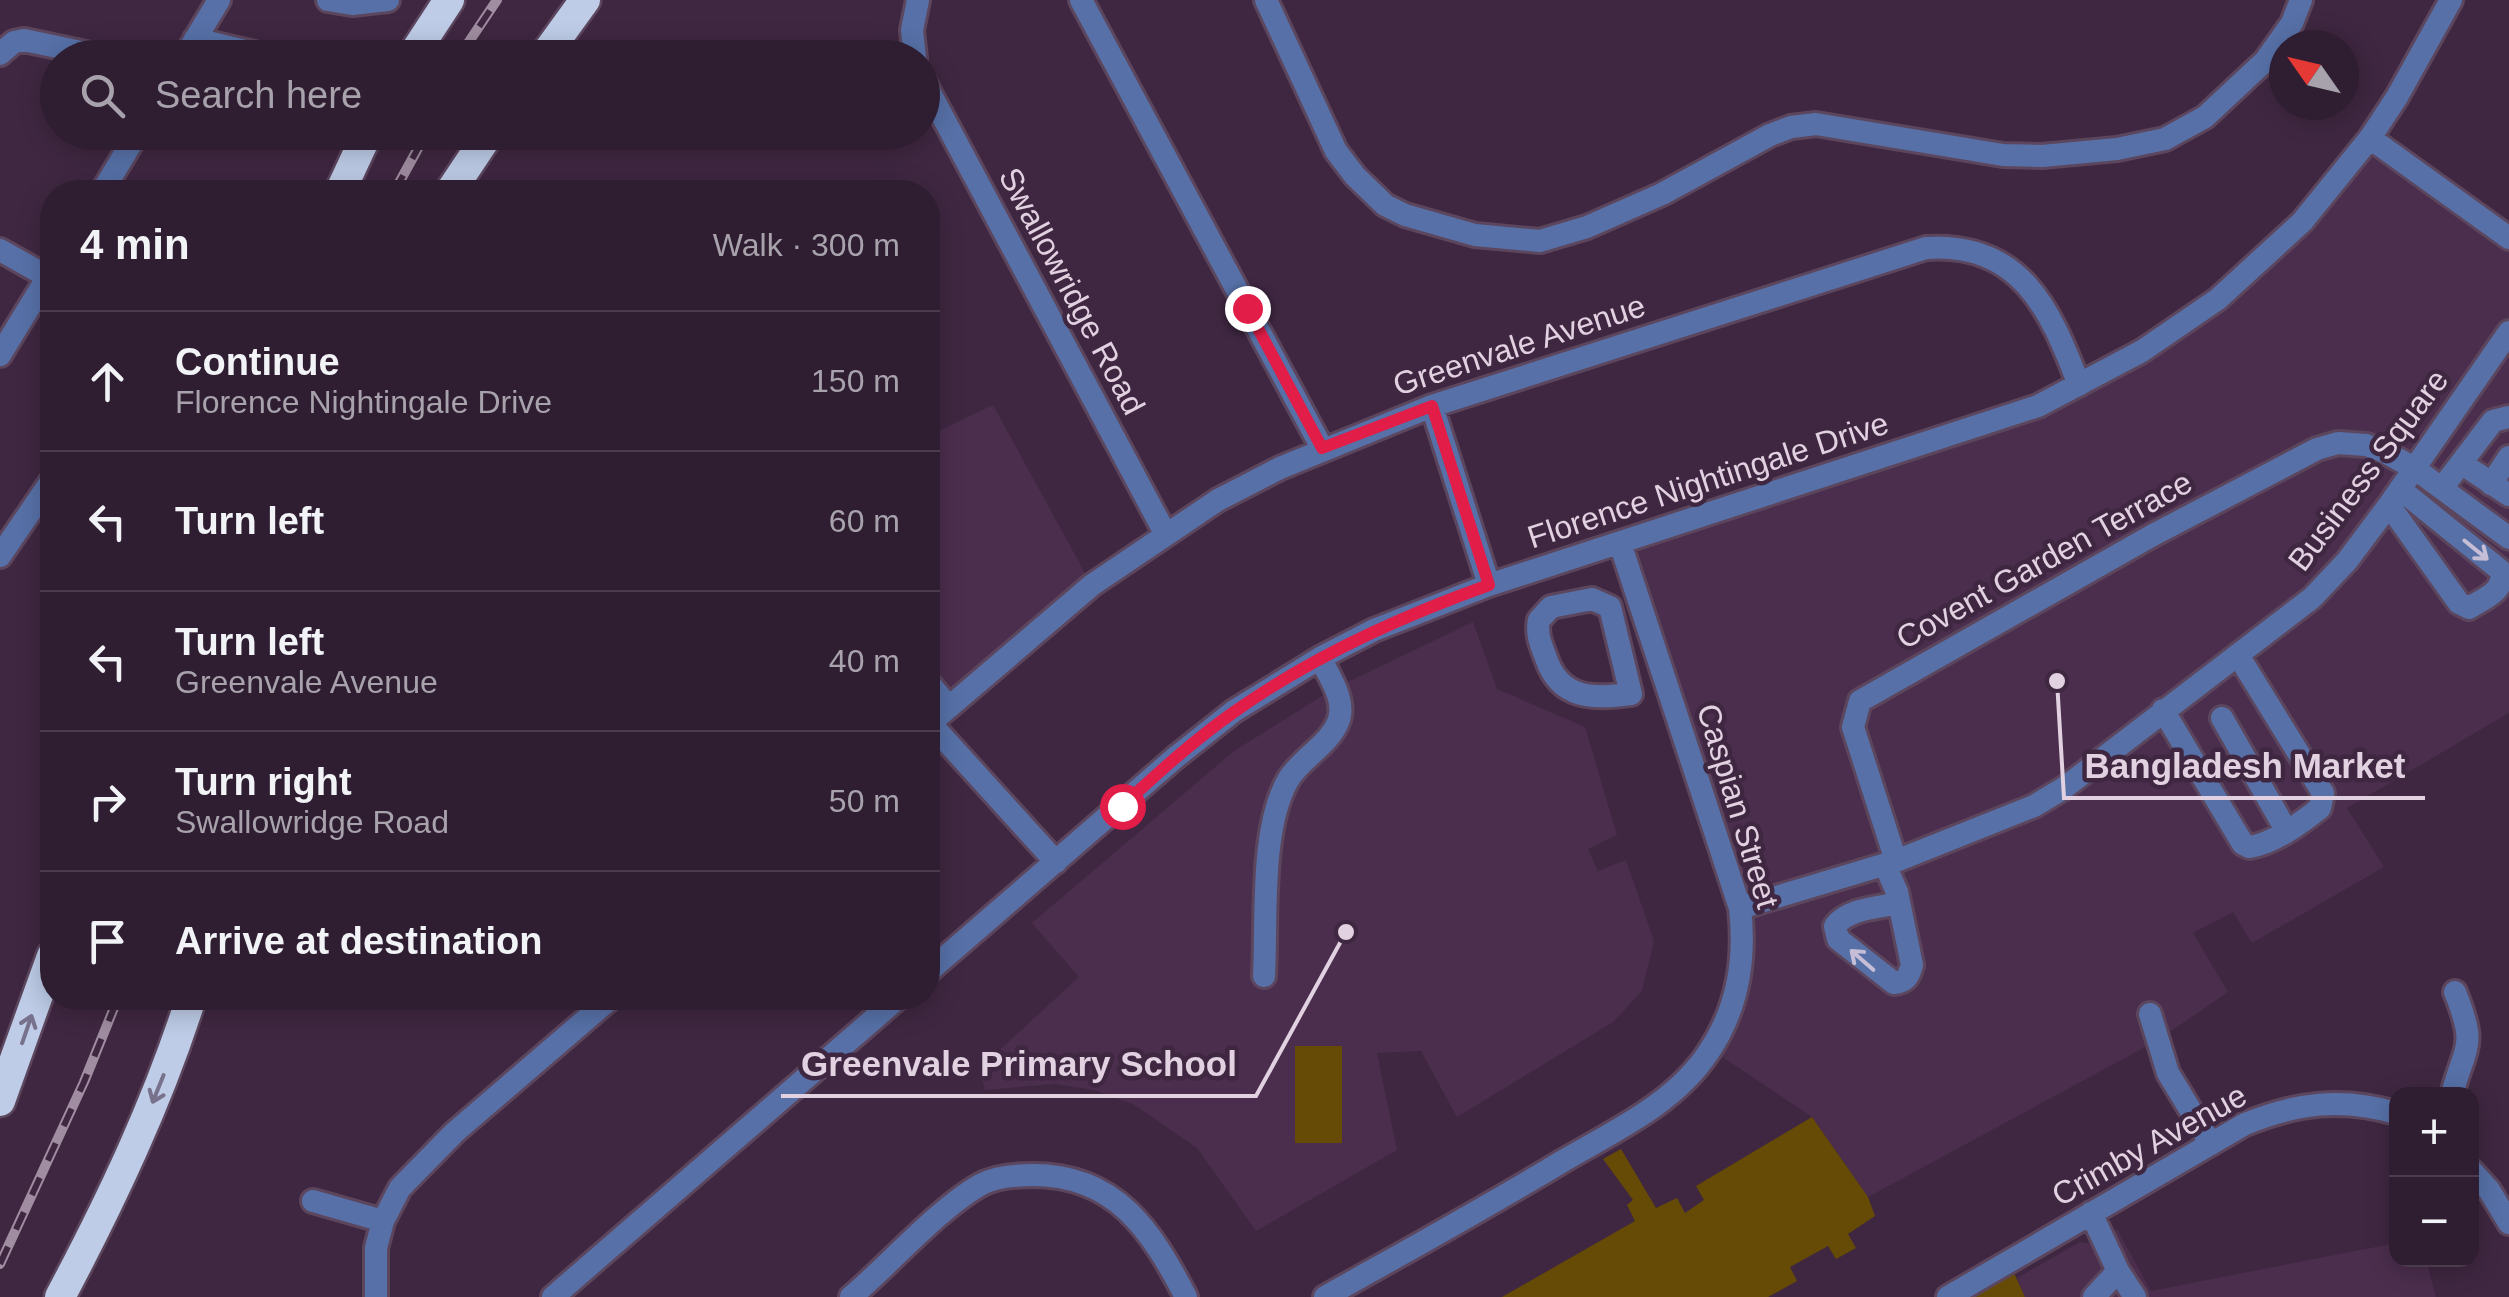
<!DOCTYPE html>
<html lang="en">
<head>
<meta charset="utf-8">
<style>
	:root { --surface:#2f1d31; --page:#372639; --text:#f1f3f6; --muted:#a7a2ab; --line:#4a3b4d }
	body { margin:0; font-family:Helvetica,sans-serif; background:var(--page); color:var(--text) }
	.controls { position:absolute; right:30px; bottom:30px; display:grid; overflow:hidden; border-radius:20px; box-shadow:0 5px 25px #0003 }
	.controls button { width:90px; height:90px; display:grid; place-items:center; padding:0; border:0; border-bottom:2px solid var(--line); background:var(--surface); color:var(--text); font:50px sans-serif }
	.compass { position:absolute; left:2269px; top:30px; width:90px; height:90px; border-radius:50%; background:var(--surface); box-shadow:0 5px 25px #0003; rotate:304deg }
	.stop { position:absolute; width:30px; height:30px; margin:-22px; border:8px solid #e11d48; border-radius:50%; background:#fff }
	.stop.end { background:#e11d48; border-color:#fff; box-shadow:0 2px 10px #0008 }
	.list { margin:0; padding:0; list-style:none }
	h2 { display:flex; justify-content:space-between; align-items:center; height:130px; margin:0; padding:0 40px; font-size:42px }
	h2 small { font-size:32px; font-weight:400; color:var(--muted) }
	.list li { display:grid; grid-template-columns:65px 1fr auto; gap:30px; align-items:center; box-sizing:border-box; height:140px; padding:0 40px; border-top:2px solid var(--line) }
	.list b { display:block; font-size:38px; white-space:nowrap }
	.list p { margin:0; font-size:32px; white-space:nowrap; color:var(--muted) }
	.list em { font-size:32px; font-style:normal; color:var(--muted) }
	.icon { flex:none; width:55px; height:55px; fill:none; stroke:currentColor; stroke-width:2; stroke-linecap:round; stroke-linejoin:round }
	.map { position:relative; flex:none; width:2509px; height:1297px; overflow:hidden }
	.search { position:absolute; background:var(--surface); box-shadow:0 5px 25px #0003; left:40px; top:40px; width:900px; height:110px; display:flex; align-items:center; gap:25px; box-sizing:border-box; padding:0 35px; border-radius:55px; color:var(--muted); font-size:38px }
	.panel { position:absolute; background:var(--surface); box-shadow:0 5px 25px #0003; left:40px; top:180px; width:900px; height:830px; border-radius:40px }
	.map>svg:first-child { display:block }
	.built { fill:#4b2e4d }
	.green { fill:#654b05 }
	.lines { fill:none; stroke-linecap:round; stroke-linejoin:round }
	.minor-casing { stroke:#5c465e; stroke-width:28 }
	.highway-casing { stroke:#5c465e; stroke-width:35 }
	.minor { stroke:#5771a8; stroke-width:22 }
	.highway { stroke:#becce7; stroke-width:30 }
	.rail-casing { stroke:#a08da1; stroke-width:10 }
	.rail { stroke:#3f2741; stroke-width:6; stroke-dasharray:19; stroke-linecap:butt }
	.oneway { stroke:#c5bed6 }
	.oneway2 { stroke:#78718c }
	.route { stroke:#e11d48; stroke-width:12 }
	.labels { text-anchor:middle; dominant-baseline:central; stroke-width:9; stroke-linejoin:round; paint-order:stroke }
	.street-label { font-size:32px; fill:#e1d1e1; stroke:#3f2741 }
	.leader { fill:none; stroke:#e1d1e1; stroke-width:4 }
	.callout-dot { fill:#e1d1e1; stroke:#3f2741; stroke-width:4 }
	.callout-label { font-size:35px; text-anchor:middle; font-weight:bold; fill:#e1d1e1; stroke:#3f2741; stroke-width:9; stroke-linejoin:round; paint-order:stroke }
</style>
</head>
<body>
<div class="map">
<svg width="2509" height="1297" viewBox="0 0 2509 1297">
	<rect width="100%" height="100%" fill="#3f2741"/>
	<path class="built" d="M2370,137L2509,236V713L2347,808L2384,867L2252,943L2233,912L2193,933L2228,992L2158,1040L1868,1197L1812,1117L1712,1050L1744,937L1622,541L2038,404L2218,298Z
		M993,405L1091,584L928,724V428L938,431Z
		M1473,622L1497,689L1585,727L1617,835L1588,849L1598,871L1626,860L1654,941L1642,991L1613,1022L1457,1117L1421,1051L1377,1053L1397,1150L1256,1231L1197,1148L1133,1104L1094,1090L1055,1084L985,1090L979,1069L1079,977L1032,923L1234,751L1335,688Z
		M2117,1229L2151,1291L2396,1243V1260H2426L2436,1297H2025L2017,1278L2080,1242L2092,1244Z"/>
	<path class="green" d="M1295,1046H1342V1143H1295Z
		M1812,1117L1868,1197L1875,1216L1848,1234L1856,1248L1836,1259L1828,1246L1790,1267L1797,1281L1768,1297H1502L1635,1221L1627,1205L1633,1200L1603,1159L1621,1149L1656,1208L1677,1198L1685,1213L1704,1200L1696,1186Z
		M2009,1262L2025,1297H1947Z"/>
	<g class="lines">
		<defs>
			<path id="minor" d="M328,0L352,4L388,0
				M1081,0L1322,448
				M1266,0L1336,151L1355,176L1385,205L1405,215L1475,235L1540,241L1587,227L1662,194L1770,135L1791,127L1816,124L2003,155L2042,156L2117,149L2165,139L2205,117L2265,61L2292,23L2301,0
				M195,39L275,58
				M0,54L14,42L24,40L109,58
				M184,58L219,0
				M915,58L912,30L918,0
				M922,78L1165,533
				M2370,138L2509,238
				M102,192L138,132
				M0,250L48,277
				M0,355L52,270
				M1432,406L1489,585
				M2461,463L2509,495
				M2491,484L2509,457
				M2442,488L2493,421L2509,417
				M2389,505L2459,603L2469,608C2484,598 2507,591 2500,570L2400,489
				M0,556L52,480
				M1592,599L1610,607L1631,694C1594,699 1560,700 1546,658C1541,645 1536,634 1539,620L1551,607Z
				M928,682L948,706
				M2163,710L2243,844L2249,847C2273,844 2301,823 2320,808L2323,793L2238,655
				M2222,718L2286,830
				M930,723L1056,862
				M928,725L1092,585L1218,500L1280,468L1432,406L1926,248C2020,242 2050,308 2079,385
				M1896,861L1853,727L1860,701L2153,535L2317,449L2338,443L2366,445L2385,452L2414,468L2509,538
				M1885,865L1897,892L1912,965C1909,976 1906,982 1894,983L1838,939L1835,926C1849,908 1878,908 1899,903
				M1740,908L1896,861L2034,806L2064,788L2312,598L2347,561L2389,505L2509,332
				M928,972L1176,757L1234,711L1320,658L1374,630L1489,585L2038,406L2142,351L2218,299L2302,222L2370,138L2397,97L2451,0
				M1264,976C1267,919 1260,829 1288,780C1300,759 1329,745 1338,722C1347,701 1329,676 1320,658
				M2150,1014L2168,1073L2211,1144
				M2452,1094C2466,1043 2477,1047 2455,992
				M2472,1171L2489,1190L2509,1223
				M313,1201L383,1221
				M2091,1213L2118,1271L2135,1297
				M376,1297V1248L383,1221L400,1188L455,1132L611,998
				M553,1297L898,998
				M851,1297C889,1265 938,1209 980,1185C994,1177 1017,1175 1033,1175C1116,1175 1151,1230 1186,1297
				M1325,1297C1405,1252 1485,1208 1563,1161C1614,1131 1674,1104 1708,1053C1738,1009 1746,960 1740,908L1620,543
				M1948,1297L2245,1124C2297,1103 2342,1097 2396,1113
				M2094,1297L2118,1271"/>
			<path id="highway" d="M411,58L449,0
				M543,58L585,0
				M340,192L368,132
				M450,192L490,132
				M0,1101L52,956
				M60,1297C111,1201 158,1102 191,998"/>
		</defs>
		<use href="#minor" class="minor-casing"/>
		<use href="#highway" class="highway-casing"/>
		<use href="#minor" class="minor"/>
		<use href="#highway" class="highway"/>
		<defs>
			<path id="rail" d="M458,58L497,0
				M394,192L427,132
				M0,1264L84,1082L118,998"/>
		</defs>
		<use href="#rail" class="rail-casing"/>
		<use href="#rail" class="rail"/>
	</g>
	<defs><path id="oneway-shaft" d="M-6 0H5M1.5-3L5.5 0L1.5 3" fill="none" stroke-width="1.6" stroke-linecap="round" stroke-linejoin="round" transform="scale(2.5)"/></defs>
	<g class="oneway">
		<use href="#oneway-shaft" transform="translate(2476 550) rotate(39)"/>
		<use href="#oneway-shaft" transform="translate(1862 960) rotate(-139)"/>
	</g>
	<g class="oneway2">
		<use href="#oneway-shaft" transform="translate(27 1029) rotate(-71)"/>
		<use href="#oneway-shaft" transform="translate(158 1089) rotate(112)"/>
	</g>
	<g class="lines">
		<path class="route" d="M1122,806C1158,773 1194,740 1234,712C1313,656 1399,617 1489,585L1432,406L1322,448L1247,308"/>
	</g>
	<g class="labels">
		<g class="street-label">
			<text transform="translate(1072 291) rotate(62)">Swallowridge Road</text>
			<text transform="translate(1519 345) rotate(-18)">Greenvale Avenue</text>
			<text transform="translate(2368 470) rotate(-53)">Business Square</text>
			<text transform="translate(1708 480) rotate(-18)">Florence Nightingale Drive</text>
			<text transform="translate(2044 560) rotate(-29)">Covent Garden Terrace</text>
			<text transform="translate(1738 806) rotate(73)">Caspian Street</text>
			<text transform="translate(2149 1145) rotate(-29)">Crimby Avenue</text>
		</g>
	</g>
	<path class="leader" d="M2057 681L2064 798H2425M1346 932L1256 1096H781"/>
	<g class="callout-dot">
		<circle cx="2057" cy="681" r="10"/>
		<circle cx="1346" cy="932" r="10"/>
	</g>
	<g class="callout-label">
		<text x="2245" y="778">Bangladesh Market</text>
		<text x="1019" y="1076">Greenvale Primary School</text>
	</g>
</svg>
<div class="controls">
<button>+</button>
<button>−</button>
</div>
<svg class="compass" viewBox="-18 -18 36 36"><path d="M0-13l5 13h-10z" fill="#e53935"/><path d="M0 13l5-13h-10z" fill="#a7a2ab"/></svg>
<div class="stop" style="left:1122px;top:806px"></div>
<div class="stop end" style="left:1247px;top:308px"></div>
<div class="search"><svg class="icon" aria-label="search" viewBox="0 0 24 24"><circle cx="10" cy="10" r="6"/><path d="M15 15l6 6"/></svg>Search here</div>
<section class="panel">
<h2>4 min<small>Walk · 300 m</small></h2>
<ul class="list">
<li><svg class="icon" aria-label="ahead" viewBox="0 0 24 24"><path d="M12 20V5M6 11l6-6 6 6"/></svg><div><b>Continue</b><p>Florence Nightingale Drive</p></div><em>150 m</em></li>
<li><svg class="icon" aria-label="left" viewBox="0 0 24 24"><path d="M17 20v-9H6M10 6l-5 5 5 5"/></svg><div><b>Turn left</b></div><em>60 m</em></li>
<li><svg class="icon" aria-label="left" viewBox="0 0 24 24"><path d="M17 20v-9H6M10 6l-5 5 5 5"/></svg><div><b>Turn left</b><p>Greenvale Avenue</p></div><em>40 m</em></li>
<li><svg class="icon" aria-label="right" viewBox="0 0 24 24"><path d="M7 20v-9h11M14 6l5 5-5 5"/></svg><div><b>Turn right</b><p>Swallowridge Road</p></div><em>50 m</em></li>
<li><svg class="icon" aria-label="arrive" viewBox="0 0 24 24"><path d="M6 21V4h12l-3 4 3 4H6"/></svg><div><b>Arrive at destination</b></div></li>
</ul>
</section>
</div>
</body>
</html>
